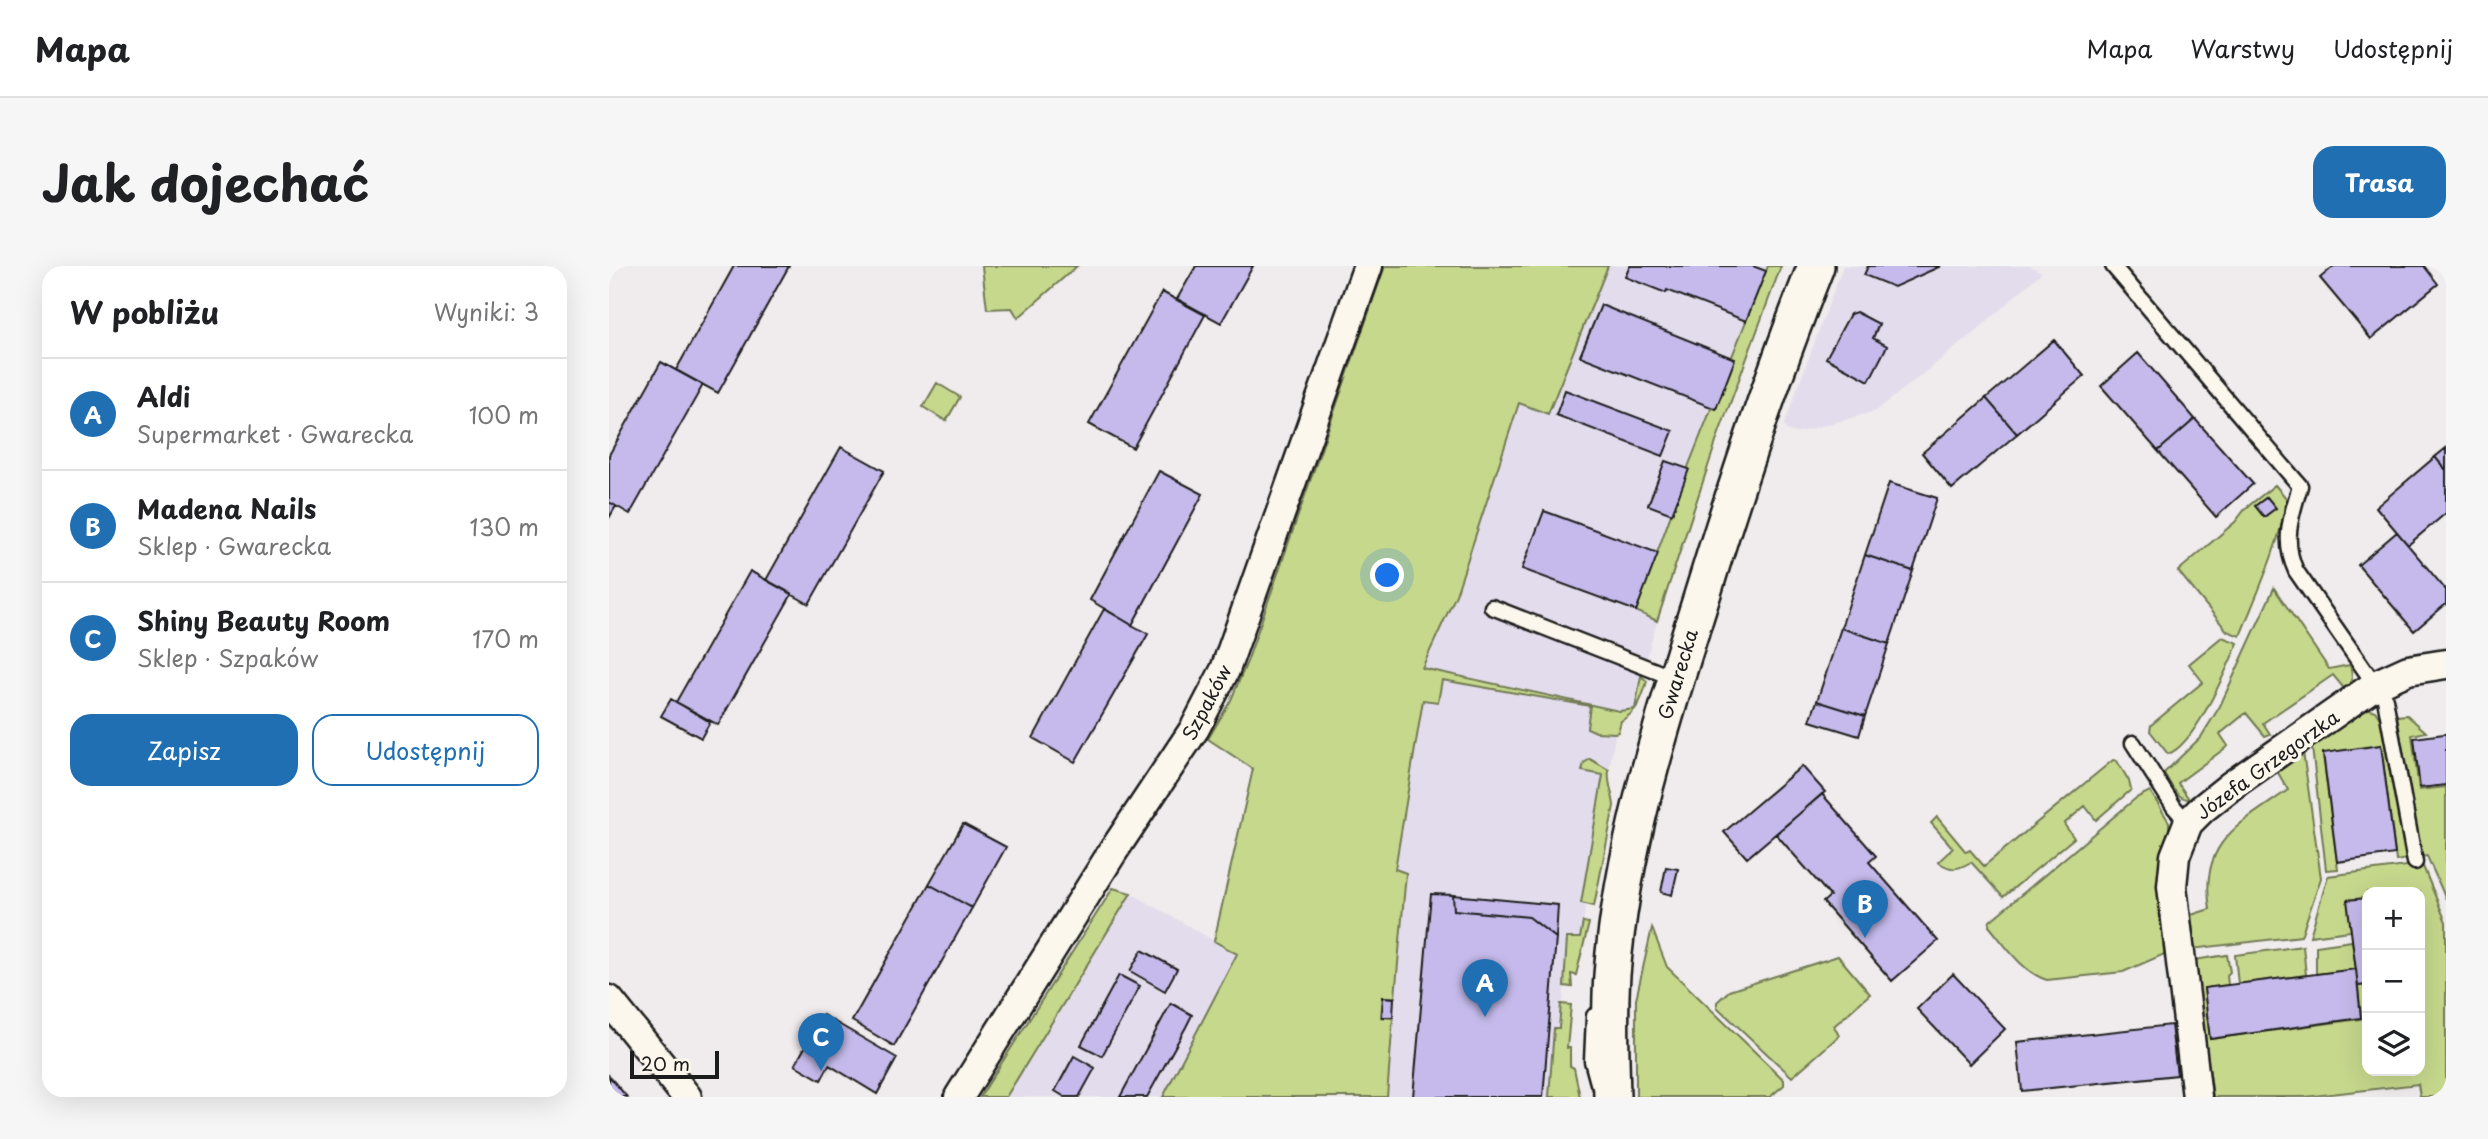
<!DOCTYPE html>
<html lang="pl">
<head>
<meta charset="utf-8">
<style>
	:root { --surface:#fff; --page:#f6f6f6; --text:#202124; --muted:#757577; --line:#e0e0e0; --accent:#1f6fb2 }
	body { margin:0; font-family:"Playpen Sans",sans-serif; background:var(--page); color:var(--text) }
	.controls { position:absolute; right:21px; bottom:21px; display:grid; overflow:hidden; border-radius:14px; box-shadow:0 7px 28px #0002 }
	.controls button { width:63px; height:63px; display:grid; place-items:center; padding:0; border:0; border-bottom:2px solid var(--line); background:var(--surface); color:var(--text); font:35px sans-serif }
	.scale { position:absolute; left:21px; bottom:18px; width:89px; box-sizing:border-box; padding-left:7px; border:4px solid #1c1c1c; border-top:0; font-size:19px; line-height:24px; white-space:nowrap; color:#1c1c1c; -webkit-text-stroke:5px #fbf7ec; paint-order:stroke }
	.you { position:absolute; left:779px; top:310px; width:24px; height:24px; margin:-18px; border:5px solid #fff; border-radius:50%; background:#1a73e8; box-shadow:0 0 0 10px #1a73e833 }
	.badge { display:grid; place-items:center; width:46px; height:46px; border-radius:50%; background:var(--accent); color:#fff; font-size:23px; font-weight:700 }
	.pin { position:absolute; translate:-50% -58px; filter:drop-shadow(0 2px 4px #0008) }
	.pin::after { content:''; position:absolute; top:37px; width:24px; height:21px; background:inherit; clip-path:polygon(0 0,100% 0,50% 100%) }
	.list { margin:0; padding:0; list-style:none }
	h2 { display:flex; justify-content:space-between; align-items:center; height:91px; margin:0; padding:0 28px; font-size:30px }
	h2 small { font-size:23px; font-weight:400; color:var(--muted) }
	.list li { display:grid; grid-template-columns:46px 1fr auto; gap:21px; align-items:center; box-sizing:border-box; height:112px; padding:0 28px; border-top:2px solid var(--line) }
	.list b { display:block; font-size:26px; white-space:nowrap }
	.list p { margin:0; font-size:23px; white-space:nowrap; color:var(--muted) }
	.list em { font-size:23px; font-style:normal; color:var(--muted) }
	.actions { display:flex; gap:14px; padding:21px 28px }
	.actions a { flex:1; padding:16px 0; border:2px solid var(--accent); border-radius:21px; text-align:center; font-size:24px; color:var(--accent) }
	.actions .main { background:var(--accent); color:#fff }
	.icon { flex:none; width:38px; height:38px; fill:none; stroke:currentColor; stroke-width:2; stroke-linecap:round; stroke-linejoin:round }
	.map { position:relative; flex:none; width:1837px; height:831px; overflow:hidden; border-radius:21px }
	header { display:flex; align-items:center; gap:42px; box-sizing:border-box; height:98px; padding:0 35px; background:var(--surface); border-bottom:2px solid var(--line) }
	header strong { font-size:33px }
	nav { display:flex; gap:38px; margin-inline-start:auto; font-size:24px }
	.intro { display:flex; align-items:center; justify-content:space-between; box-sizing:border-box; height:168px; padding:0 42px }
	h1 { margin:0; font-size:49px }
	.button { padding:18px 32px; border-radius:21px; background:var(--accent); color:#fff; font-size:24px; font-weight:700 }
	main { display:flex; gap:42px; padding:0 42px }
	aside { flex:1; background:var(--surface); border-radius:21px; box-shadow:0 7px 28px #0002 }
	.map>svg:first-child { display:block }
	.built { fill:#e3dcec }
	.green { fill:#c6d88c; stroke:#717a54; stroke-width:2 }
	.building { fill:#c5baeb; stroke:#1c1c1c; stroke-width:2 }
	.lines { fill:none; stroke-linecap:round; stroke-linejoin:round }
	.service-casing { stroke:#1c1c1c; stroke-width:19 }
	.minor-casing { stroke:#1c1c1c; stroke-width:33 }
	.tertiary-casing { stroke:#1c1c1c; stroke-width:40 }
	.service { stroke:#fbf7ec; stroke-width:14 }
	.minor { stroke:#fbf7ec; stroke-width:28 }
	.tertiary { stroke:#fbf7ec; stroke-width:35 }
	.labels { text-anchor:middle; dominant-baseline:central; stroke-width:7; stroke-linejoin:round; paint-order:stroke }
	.street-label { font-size:19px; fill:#1c1c1c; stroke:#fbf7ec }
</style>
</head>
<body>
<header>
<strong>Mapa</strong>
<nav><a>Mapa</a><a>Warstwy</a><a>Udostępnij</a></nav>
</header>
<div class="intro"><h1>Jak dojechać</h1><a class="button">Trasa</a></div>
<main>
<aside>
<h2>W pobliżu<small>Wyniki: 3</small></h2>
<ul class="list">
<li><span class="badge">A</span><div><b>Aldi</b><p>Supermarket · Gwarecka</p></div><em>100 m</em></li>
<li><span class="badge">B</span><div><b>Madena Nails</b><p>Sklep · Gwarecka</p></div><em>130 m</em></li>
<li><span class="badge">C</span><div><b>Shiny Beauty Room</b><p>Sklep · Szpaków</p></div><em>170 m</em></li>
</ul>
<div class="actions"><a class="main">Zapisz</a><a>Udostępnij</a></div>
</aside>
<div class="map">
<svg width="1837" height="831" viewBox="0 0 1837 831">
	<rect width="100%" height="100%" fill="#f0ebec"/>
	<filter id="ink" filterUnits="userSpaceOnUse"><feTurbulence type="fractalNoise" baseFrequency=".0143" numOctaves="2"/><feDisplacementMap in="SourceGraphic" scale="14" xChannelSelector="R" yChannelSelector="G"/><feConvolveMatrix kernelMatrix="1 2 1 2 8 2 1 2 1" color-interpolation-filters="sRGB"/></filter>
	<g filter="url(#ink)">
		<path class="built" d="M999,0H1159L1027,345L1048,355L1032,412L1026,443L1010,446L971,673H958L948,831H756L770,644L813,402L910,136L939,147Z
			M1234,0H1421L1433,6L1366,66L1267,145L1187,167L1178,164L1175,159Z
			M522,627L628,688L554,831H397Z"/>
		<path class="green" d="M373,0H468L409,52L403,42L378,43Z
			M776,0H999L939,148L910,137L847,329L813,402L1010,445L1026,443L1032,410L1038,415C1033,433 1029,445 1012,455L1009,466L1006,467L987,466L978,462L981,440L833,414L829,436L814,434L786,603L797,607L786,731H774L772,751L784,752L778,831H554L628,688L605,675L644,503L599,473L622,434L638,396Z
			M1159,0H1172L1109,170L1048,355L1027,345L1081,196Z
			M328,117L351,131L337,155L314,141Z
			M1666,219L1678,233C1670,281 1649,325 1631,370L1618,365L1569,305L1626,256L1637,242Z
			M1665,322L1720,403L1741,399C1744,410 1744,416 1737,425L1724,409L1654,457L1661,468L1656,470L1637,447L1611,468L1619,480L1569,517L1580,533C1567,533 1561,517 1555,507L1592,471L1611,440Z
			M1613,371L1629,377C1617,404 1586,479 1559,488L1541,465L1542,459L1594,416L1580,398Z
			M1758,442L1766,445L1772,454L1798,593L1787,595L1772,480L1714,488L1729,603L1717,604L1703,481Z
			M1798,449L1817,466L1803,469L1810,524L1837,521V633L1818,590L1812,591L1788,450Z
			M1694,486L1712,612L1692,670L1583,683L1579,650L1601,643C1590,575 1631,558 1679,524L1668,505Z
			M981,493L1000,504C998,517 1004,527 1005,540L985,640L972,637L994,509L973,505L975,497Z
			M1504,494L1508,495L1520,515L1522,524L1487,554L1476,540L1455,558L1465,572L1394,631L1362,596C1348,604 1343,605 1329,596L1344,582L1322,557L1328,551L1357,586L1361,584L1375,600Z
			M1541,525L1560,556V569L1549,617L1558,687L1514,706L1438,714C1413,706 1396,679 1380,660L1381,655L1527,532Z
			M1813,598L1837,656V831H1811L1809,818L1696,831H1604L1585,694L1618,689L1621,706L1618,709L1619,719L1595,722L1601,773L1752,753L1749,720L1758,719V805H1811V626H1758V632L1739,634L1742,665L1701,670L1719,610Z
			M504,622L522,627L397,831H371Z
			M974,656L980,657L967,709L962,708L963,721L955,720L958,672H971Z
			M1043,662L1058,701L1175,814V819L1161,831H1027V733Z
			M1743,675L1747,703L1707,708V680Z
			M1694,680L1697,709L1629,718L1626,689Z
			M1229,690L1261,728L1225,760L1230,770L1183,811L1108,741V736L1120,725Z
			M952,738L962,739L958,782H961V800L965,802L971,831H940L945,762H950Z"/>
		<path class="building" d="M125,0H180L109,127L67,104Z
			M587,0H644L612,57L568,33Z
			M1021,0H1144L1157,5L1137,55L1058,24L1057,27L1016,11Z
			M1259,0H1332L1285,21L1255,9Z
			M1725,0H1815L1829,18L1762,73L1711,12Z
			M553,26L596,49L524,182L480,158Z
			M992,39L1126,93L1107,143L971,90Z
			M1247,46L1270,58L1264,72L1278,80L1260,115L1217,92L1241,48Z
			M1445,74L1475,110L1408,168L1377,132Z
			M1529,87L1586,153L1549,185L1492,120Z
			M52,96L94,119L21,248L0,236V189Z
			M956,124L1064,165L1054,190L947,149Z
			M1377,132L1408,168L1343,223L1313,187Z
			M1586,153L1644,218L1607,251L1549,185Z
			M232,181L275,205L200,338L157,314Z
			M1837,182V204L1826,191Z
			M1826,191L1837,204V247L1799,279L1767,241Z
			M1056,195L1080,203L1063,248L1039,239Z
			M550,205L594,228L523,359L481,334Z
			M1280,217L1328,232L1304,305L1256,289Z
			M1658,231L1667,242L1655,251L1646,240Z
			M0,236L7,240L0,252Z
			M935,245L1049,287L1027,345L913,303Z
			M1788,266L1837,324V338L1805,365L1749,299Z
			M1256,289L1304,305L1280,378L1232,362Z
			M141,305L183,328L109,459L67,436Z
			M495,343L539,368L466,496L424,472Z
			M1232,362L1280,378L1256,450L1208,435Z
			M62,433L101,456L92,472L52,450Z
			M1208,435L1256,450L1250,470L1201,455Z
			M1835,468H1837V519L1811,522L1805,472Z
			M1772,479L1786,588L1728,596L1714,487Z
			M1193,500L1216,526L1138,592L1115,566Z
			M1213,528L1267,590L1260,596L1329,675L1283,715L1214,636L1221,630L1167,568Z
			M354,558L397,581L363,642L320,618Z
			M1057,601L1069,603L1063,629L1052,626Z
			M320,618L363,642L285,780L243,755Z
			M822,628L844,629L845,644L920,651L947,672L934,831H804Z
			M844,629L949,639L947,672L920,651L845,644Z
			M1758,632V719L1749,720L1738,634Z
			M533,684L568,703L556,725L521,705Z
			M1747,703L1752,752L1601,773L1595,722Z
			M1344,708L1396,763L1360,798L1308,743Z
			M510,709L531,720L493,790L472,779Z
			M774,731L785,732L784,751H773Z
			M562,737L583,749L577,761L538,831H511Z
			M214,749L288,792L268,828L220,799L212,814L186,799Z
			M1562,759L1568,809L1413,825L1408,776Z
			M465,790L486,802L470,831H456L446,825Z
			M0,810L18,831H0Z"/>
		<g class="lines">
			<defs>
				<path id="service" d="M1504,0L1691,220C1682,250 1673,275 1687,305L1776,433L1806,596
					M883,341L1067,413
					M1524,477L1565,541L1579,557
					M985,750L983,795L989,817"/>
				<path id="minor" d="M0,734L78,831
					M350,831L503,587L586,462L616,404L759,0
					M1588,831L1563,620L1566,590L1579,557L1593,543L1623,519L1766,419L1799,404L1837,398"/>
				<path id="tertiary" d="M1003,831C1002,790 1000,750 1003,709C1013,579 1054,454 1093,330C1127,219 1164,108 1207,0"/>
			</defs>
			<use href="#service" class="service-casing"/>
			<use href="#minor" class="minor-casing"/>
			<use href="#tertiary" class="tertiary-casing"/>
			<use href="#service" class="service"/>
			<use href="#minor" class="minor"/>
			<use href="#tertiary" class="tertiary"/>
		</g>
	</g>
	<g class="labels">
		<g class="street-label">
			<text transform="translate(1068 408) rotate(-73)">Gwarecka</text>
			<text transform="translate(597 436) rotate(-62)">Szpaków</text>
			<text transform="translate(1658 498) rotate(-36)">Józefa Grzegorzka</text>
		</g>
	</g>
</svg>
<div class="controls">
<button>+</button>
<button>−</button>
<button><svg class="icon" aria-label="layers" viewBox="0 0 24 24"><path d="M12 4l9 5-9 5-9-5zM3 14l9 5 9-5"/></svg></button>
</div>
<div class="scale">20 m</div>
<div class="you"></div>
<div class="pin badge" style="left:876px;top:751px">A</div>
<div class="pin badge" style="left:1256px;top:672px">B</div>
<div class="pin badge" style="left:212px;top:805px">C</div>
</div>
</main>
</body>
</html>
